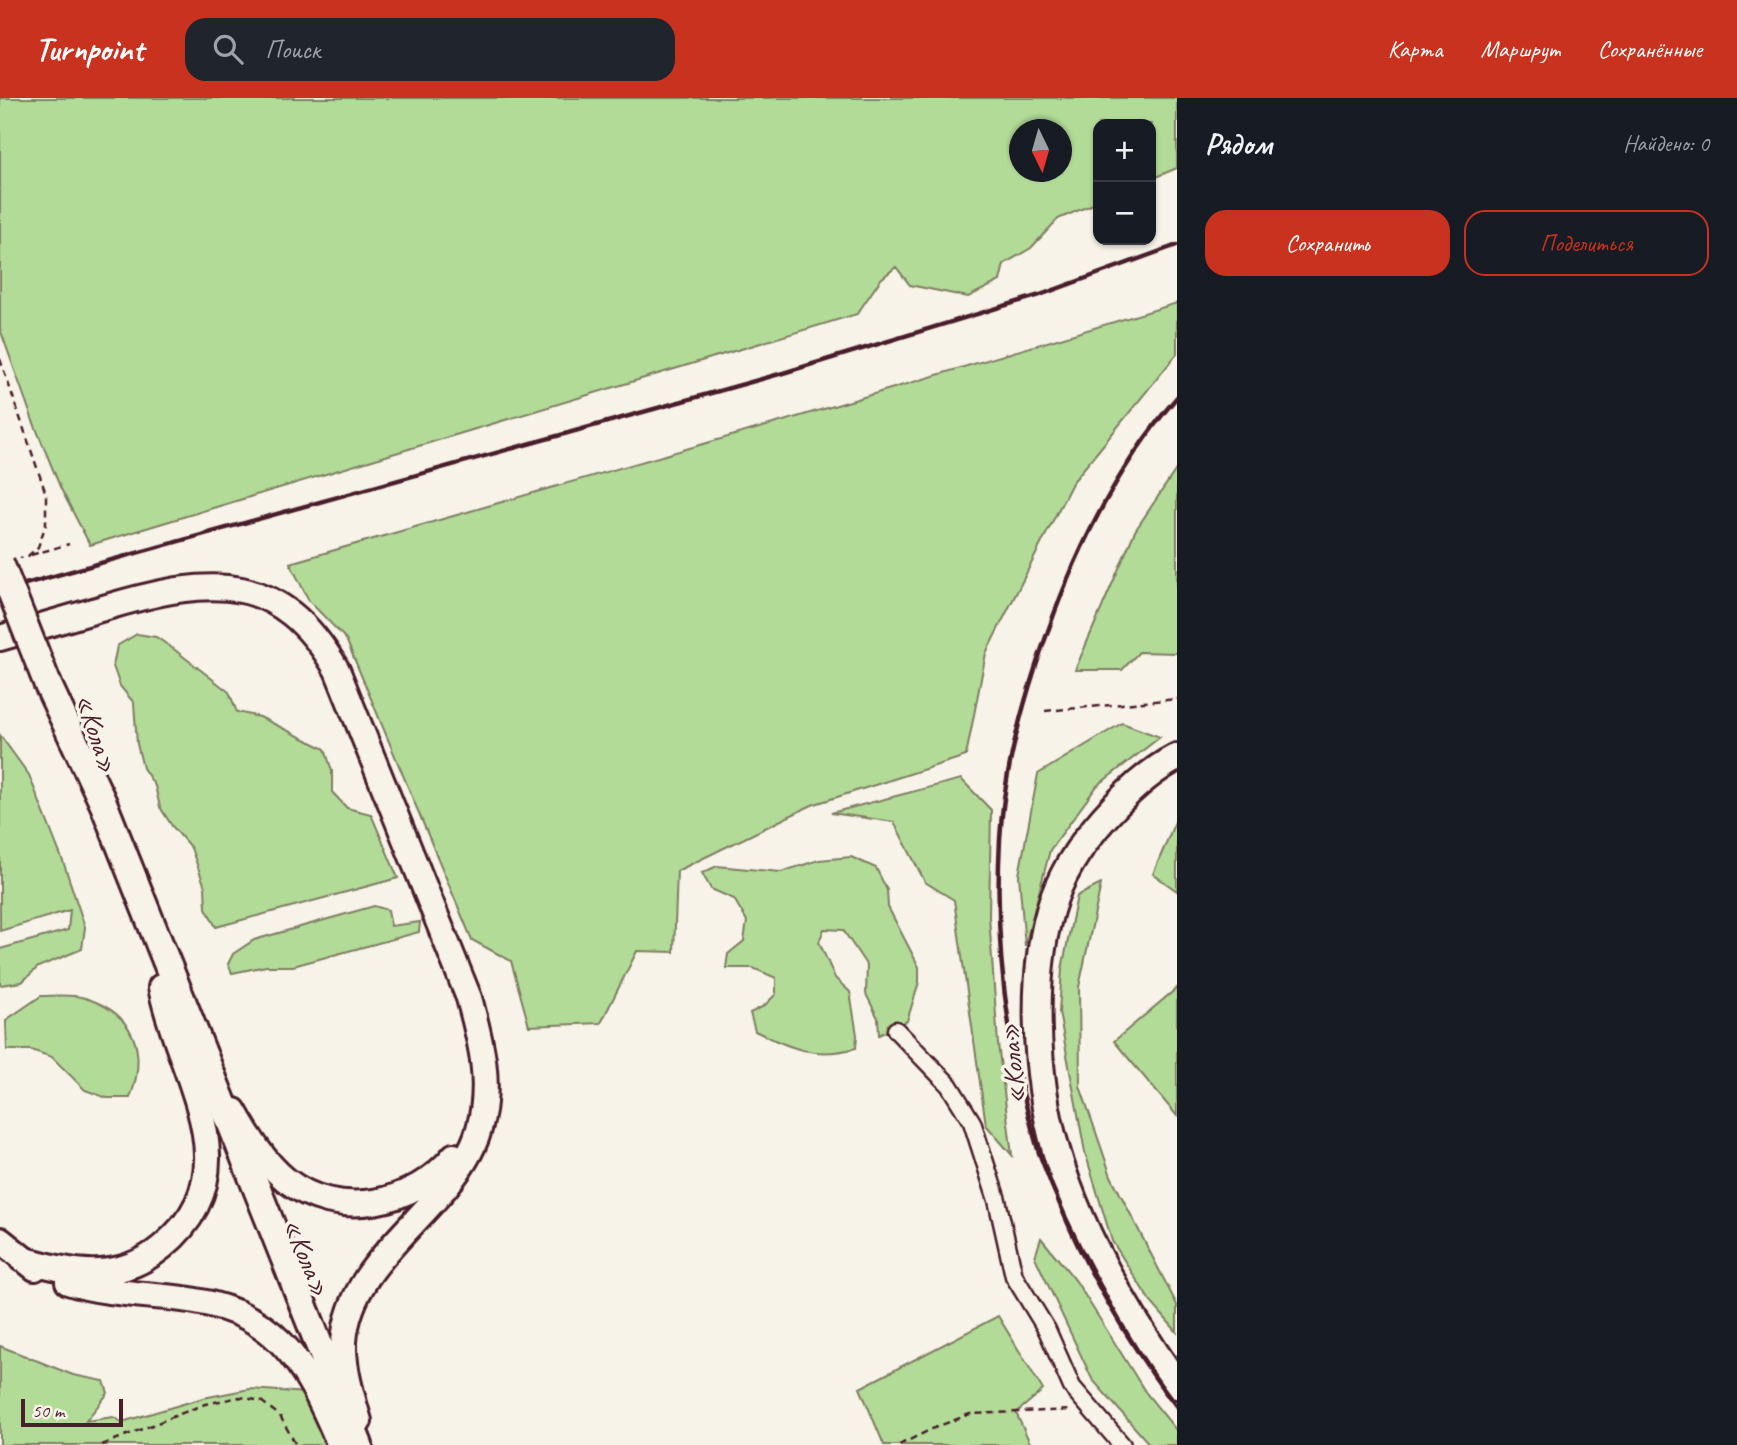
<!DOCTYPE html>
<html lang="ru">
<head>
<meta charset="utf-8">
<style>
	:root { --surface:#171b24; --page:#20242c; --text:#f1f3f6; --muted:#9ea1a6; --line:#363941; --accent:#c8321e }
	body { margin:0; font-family:Caveat,sans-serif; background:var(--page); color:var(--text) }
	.controls { position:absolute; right:21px; top:21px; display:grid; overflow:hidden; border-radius:14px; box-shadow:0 2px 5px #0004 }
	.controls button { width:63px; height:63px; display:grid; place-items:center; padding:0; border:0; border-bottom:2px solid var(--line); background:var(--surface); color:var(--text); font:35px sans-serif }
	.compass { position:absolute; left:1009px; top:21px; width:63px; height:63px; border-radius:50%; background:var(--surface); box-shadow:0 2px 5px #0004; rotate:175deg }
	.scale { position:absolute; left:21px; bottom:18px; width:102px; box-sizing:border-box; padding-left:7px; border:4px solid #4a1f2b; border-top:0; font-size:19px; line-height:24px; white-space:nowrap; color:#4a1f2b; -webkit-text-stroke:5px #f7f3e8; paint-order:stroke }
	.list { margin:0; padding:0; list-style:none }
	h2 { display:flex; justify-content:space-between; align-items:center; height:91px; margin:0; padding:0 28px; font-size:30px }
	h2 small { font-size:23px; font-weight:400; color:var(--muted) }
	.actions { display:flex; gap:14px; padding:21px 28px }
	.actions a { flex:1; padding:16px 0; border:2px solid var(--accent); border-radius:21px; text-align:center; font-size:24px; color:var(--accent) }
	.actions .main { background:var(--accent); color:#fff }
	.icon { flex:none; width:38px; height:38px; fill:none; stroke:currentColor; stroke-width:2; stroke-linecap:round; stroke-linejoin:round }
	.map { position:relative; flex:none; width:1177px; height:1347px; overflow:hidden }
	header { display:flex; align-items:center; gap:42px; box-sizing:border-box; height:98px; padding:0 35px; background:var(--accent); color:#fff }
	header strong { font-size:33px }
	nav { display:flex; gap:38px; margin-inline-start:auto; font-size:24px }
	.search { width:490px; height:63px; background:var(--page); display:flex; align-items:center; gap:18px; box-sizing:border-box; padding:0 24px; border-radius:21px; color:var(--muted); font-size:26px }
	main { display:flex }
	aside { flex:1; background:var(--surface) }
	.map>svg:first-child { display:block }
	.green { fill:#b2db98; stroke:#7e7d62; stroke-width:2; fill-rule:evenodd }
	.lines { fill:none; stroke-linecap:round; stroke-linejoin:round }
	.minor-casing { stroke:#4a1f2b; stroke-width:21 }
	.primary-casing { stroke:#4a1f2b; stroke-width:30 }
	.trunk-casing { stroke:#4a1f2b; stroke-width:32 }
	.path { stroke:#4a1f2b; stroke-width:2.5; stroke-dasharray:7 5; stroke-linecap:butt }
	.minor { stroke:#f7f3e8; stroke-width:16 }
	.primary { stroke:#f7f3e8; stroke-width:24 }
	.trunk { stroke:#f7f3e8; stroke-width:26 }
	.rail { stroke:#4a1f2b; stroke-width:4.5 }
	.trunk-bridge-casing { stroke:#4a1f2b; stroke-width:32; stroke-linecap:butt }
	.trunk-bridge { stroke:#f7f3e8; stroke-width:26 }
	.labels { text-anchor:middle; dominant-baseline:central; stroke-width:7; stroke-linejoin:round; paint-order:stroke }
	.street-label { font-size:28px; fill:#4a1f2b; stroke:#f7f3e8 }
</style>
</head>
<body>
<header>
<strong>Turnpoint</strong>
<div class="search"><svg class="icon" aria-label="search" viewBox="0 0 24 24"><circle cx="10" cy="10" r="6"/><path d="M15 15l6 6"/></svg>Поиск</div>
<nav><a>Карта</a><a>Маршрут</a><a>Сохранённые</a></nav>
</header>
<main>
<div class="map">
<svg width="1177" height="1347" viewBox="0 0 1177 1347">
	<rect width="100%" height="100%" fill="#f7f3e8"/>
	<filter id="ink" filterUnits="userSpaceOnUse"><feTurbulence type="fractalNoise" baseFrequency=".0143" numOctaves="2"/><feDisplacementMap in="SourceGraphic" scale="14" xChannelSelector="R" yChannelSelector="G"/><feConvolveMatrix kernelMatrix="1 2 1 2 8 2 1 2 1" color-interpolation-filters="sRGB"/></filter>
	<g filter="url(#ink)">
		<path class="green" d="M0,0H1177V70L1151,81V26H1098V104L1058,121L1031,150L1004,166L1000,183L968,199L910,187L896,169L881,181L857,216L90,447L61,391L33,323L0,231ZM1020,32H1062V74H1020Z
			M1177,205V256L1072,385L986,555L966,658L812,707L677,773L674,854L637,853L601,925L529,928L511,863L472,842L346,541L309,503L290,465L787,322Z
			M1177,370V555L1139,554L1122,572H1075L1135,433Z
			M137,536L156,539L175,552L229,594L237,614L260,619L325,651L332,673V694L347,710L371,716L398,780L216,829L206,810L205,789L191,750L172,728L160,709L155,688L143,670L137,646L134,605L120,588L113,568L117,548Z
			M1122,625L1160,639L1097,688L1050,752L1025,848L1019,777L1038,676Z
			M0,637L29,677L64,766L85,829L82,851L38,869L22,884L0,887V851L68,832L70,812L0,833Z
			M961,681L991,712L989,818L998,946L1012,1057L986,1027L954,802L925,784L894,724L831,715Z
			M1177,719V793L1153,776Z
			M851,759L876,770L887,792L888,809L919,869V884L907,923L879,937L878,920L866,896L867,868L843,832L824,831L819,844L835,880L850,894L857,937L856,950C815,961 792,951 755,933L750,915L764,908L776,896V880L753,870H726L728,856L744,843L747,823L734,801L711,791L702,775L717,768L781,774L819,762Z
			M1101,786L1079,889L1080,988L1111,1078L1177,1207V1234L1150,1203L1112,1143L1085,1054L1059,914L1062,871L1077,798Z
			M374,808L388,812L391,828L420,824L419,834L293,868H266L232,875L228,866L233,856L254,842Z
			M1177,890V1018L1114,943Z
			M41,898C54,898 72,896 85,900C134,915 148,953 130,1000H107L85,992L52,959L31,952H7L6,922Z
			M1041,1140L1076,1183L1146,1295L1177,1333V1347H1150L1092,1281L1035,1159Z
			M998,1218L1043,1292L1016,1315L1031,1347H884L860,1290Z
			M0,1248L73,1277L104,1283L108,1295L86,1323L113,1319L122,1324L203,1300L250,1291L307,1295L330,1347H0Z"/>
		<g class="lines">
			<defs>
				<path id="minor" d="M896,932L949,987L972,1024L997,1102L1014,1178L1047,1232L1072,1289L1122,1347"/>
				<path id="primary" d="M0,540C38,529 76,518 114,507C212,479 280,473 337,572L469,900C481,944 492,986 479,1031C472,1057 454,1080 437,1099C399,1143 348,1182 344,1244C343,1270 352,1299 359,1323
					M234,1013C248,1038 264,1064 286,1082C338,1123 414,1107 454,1058
					M0,1142L35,1170
					M22,1161C73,1175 117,1186 162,1149C255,1073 178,978 161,889
					M68,1184C102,1195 139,1196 175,1200C275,1210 304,1261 340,1347"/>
				<path id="trunk" d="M48,587L104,707L359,1347
					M1177,659C1154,671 1133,689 1115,708C1089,735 1067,764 1054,800C1029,872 1035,980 1056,1052C1080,1136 1127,1216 1177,1287"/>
			</defs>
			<use href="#minor" class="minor-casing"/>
			<use href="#primary" class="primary-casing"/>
			<use href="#trunk" class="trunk-casing"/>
			<path class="path" d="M0,261L46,396V426L38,449L28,458L20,460
				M31,457L69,446
				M1045,613L1177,601
				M102,1347L205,1306L240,1299L261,1303L280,1318L296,1347
				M899,1347L934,1330L970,1316L1072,1312"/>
			<use href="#minor" class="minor"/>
			<use href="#primary" class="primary"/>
			<use href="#trunk" class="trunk"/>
			<path class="rail" d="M1177,299C1119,367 1077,450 1048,533C1024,599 1004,670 1000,741C995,831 1003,920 1026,1007C1030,1023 1034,1039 1039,1055C1056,1101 1077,1146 1101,1189C1123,1231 1148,1272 1177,1309
				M0,493L783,275L1040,197L1177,147"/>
			<defs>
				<path id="trunk-bridge" d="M0,465L48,587"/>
			</defs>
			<use href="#trunk-bridge" class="trunk-bridge-casing"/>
			<use href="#trunk-bridge" class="trunk-bridge"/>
		</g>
	</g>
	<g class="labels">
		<g class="street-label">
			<text transform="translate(97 635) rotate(72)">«Кола»</text>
			<text transform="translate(1012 966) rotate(-95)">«Кола»</text>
			<text transform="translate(307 1159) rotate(68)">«Кола»</text>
		</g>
	</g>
</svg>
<div class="controls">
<button>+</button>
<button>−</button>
</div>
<svg class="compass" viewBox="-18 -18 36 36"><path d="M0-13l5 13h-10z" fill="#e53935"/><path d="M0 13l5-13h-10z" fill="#9ea1a6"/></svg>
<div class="scale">50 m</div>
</div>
<aside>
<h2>Рядом<small>Найдено: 0</small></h2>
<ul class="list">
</ul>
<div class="actions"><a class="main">Сохранить</a><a>Поделиться</a></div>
</aside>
</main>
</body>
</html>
